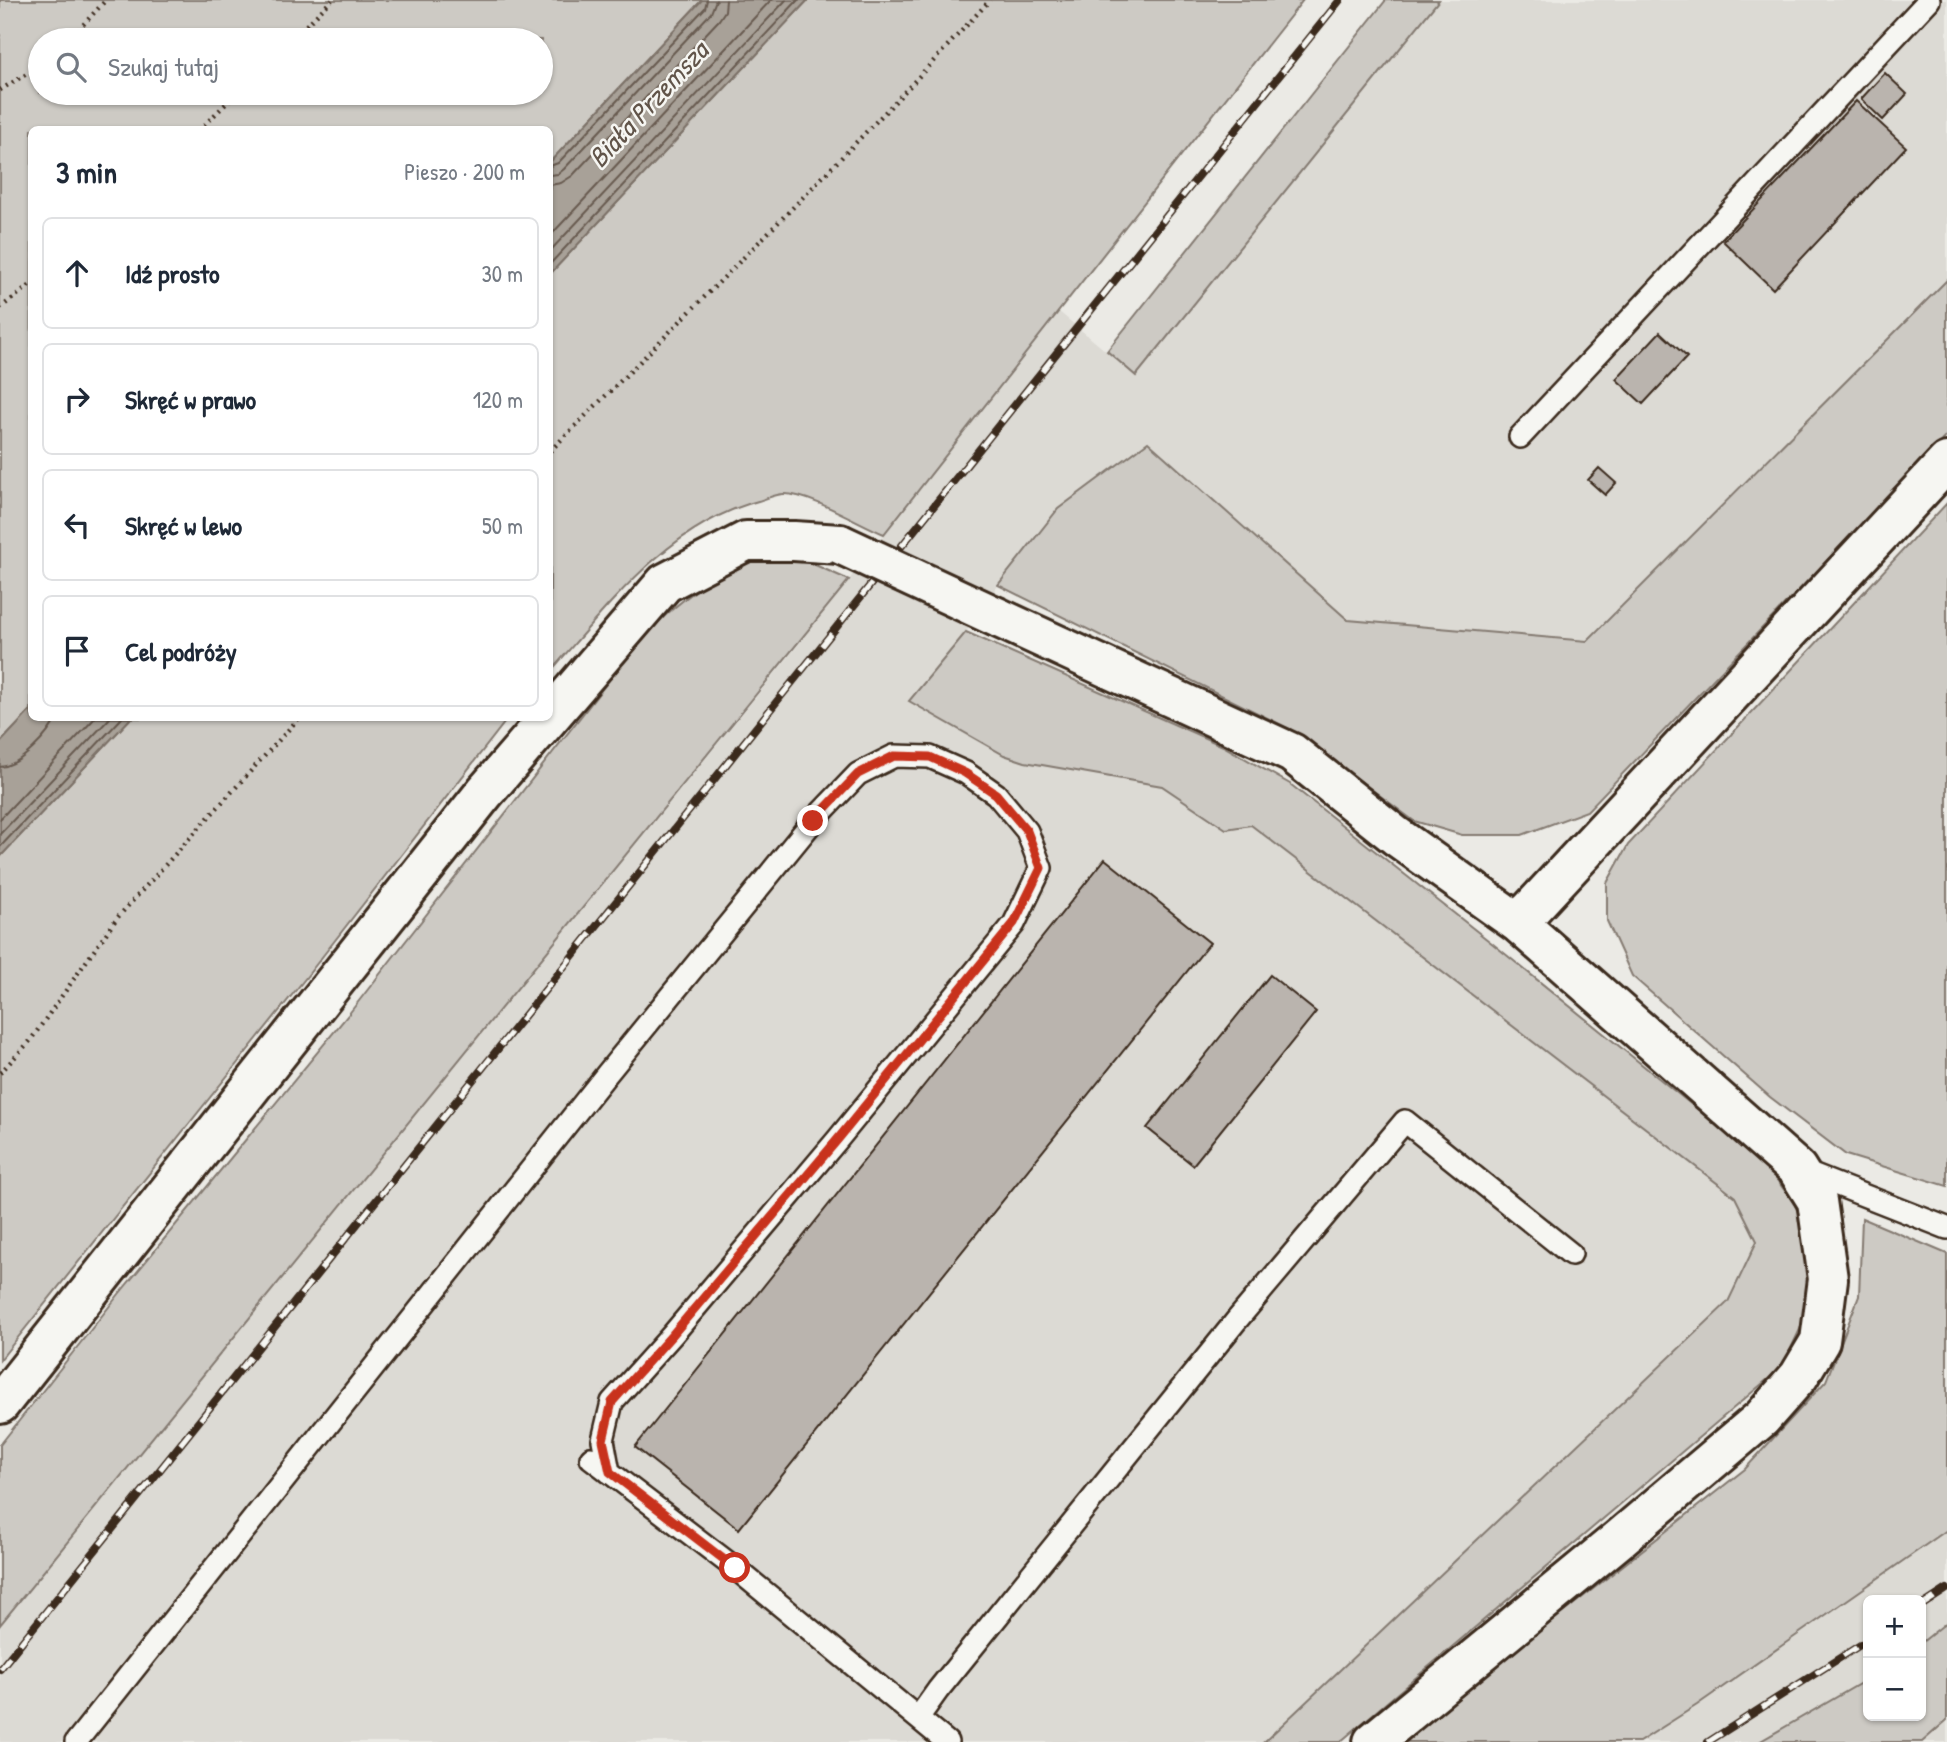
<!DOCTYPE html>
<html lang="pl">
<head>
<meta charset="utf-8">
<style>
	:root { --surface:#fff; --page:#f6f6f7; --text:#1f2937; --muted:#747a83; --line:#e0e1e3 }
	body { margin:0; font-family:"Patrick Hand",sans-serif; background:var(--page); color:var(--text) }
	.controls { position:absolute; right:21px; bottom:21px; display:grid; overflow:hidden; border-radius:10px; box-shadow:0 2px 5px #0004 }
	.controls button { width:63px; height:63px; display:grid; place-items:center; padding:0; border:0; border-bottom:2px solid var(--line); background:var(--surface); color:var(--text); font:35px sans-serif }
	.stop { position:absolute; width:21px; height:21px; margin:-16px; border:5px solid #c8321e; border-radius:50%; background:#fff }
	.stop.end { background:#c8321e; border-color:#fff; box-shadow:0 2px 7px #0008 }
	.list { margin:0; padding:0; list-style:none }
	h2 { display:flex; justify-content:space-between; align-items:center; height:91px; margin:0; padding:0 28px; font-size:30px }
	h2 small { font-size:23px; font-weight:400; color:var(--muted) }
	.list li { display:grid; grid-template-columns:46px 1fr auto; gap:21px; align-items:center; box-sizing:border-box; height:112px; margin:0 14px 14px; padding:0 14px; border:2px solid var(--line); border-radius:10px }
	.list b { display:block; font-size:26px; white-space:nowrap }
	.list em { font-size:23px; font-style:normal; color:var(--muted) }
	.icon { flex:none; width:38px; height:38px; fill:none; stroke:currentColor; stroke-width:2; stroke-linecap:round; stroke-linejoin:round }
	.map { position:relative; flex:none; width:1947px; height:1742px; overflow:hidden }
	.search { position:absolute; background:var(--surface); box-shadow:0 2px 5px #0004; left:28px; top:28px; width:525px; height:77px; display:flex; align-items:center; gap:18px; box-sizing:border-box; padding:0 24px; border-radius:38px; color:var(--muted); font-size:26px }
	.panel { position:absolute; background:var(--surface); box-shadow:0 2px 5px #0004; left:28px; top:126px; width:525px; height:595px; border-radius:10px }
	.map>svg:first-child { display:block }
	.built { fill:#dcdad4; fill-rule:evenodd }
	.green { fill:#cdcac4; stroke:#847a71; stroke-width:2; fill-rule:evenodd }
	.water { fill:#a8a198; stroke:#7c7167; stroke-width:2 }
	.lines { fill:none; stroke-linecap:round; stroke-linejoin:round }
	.shore { stroke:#675a4f; stroke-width:2 }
	.building { fill:#bab4ae; stroke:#3b2a1e; stroke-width:2 }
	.lane-casing { stroke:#3b2a1e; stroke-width:26 }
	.street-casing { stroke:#3b2a1e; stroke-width:44 }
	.path { stroke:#3b2a1e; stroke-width:4.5; stroke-dasharray:2 5; stroke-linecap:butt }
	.lane { stroke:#f6f6f2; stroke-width:21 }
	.street { stroke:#f6f6f2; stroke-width:38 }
	.rail-casing { stroke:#3b2a1e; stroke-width:8 }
	.rail { stroke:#f6f6f2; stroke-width:5; stroke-dasharray:16; stroke-linecap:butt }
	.street-bridge-casing { stroke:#3b2a1e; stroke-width:44; stroke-linecap:butt }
	.street-bridge { stroke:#f6f6f2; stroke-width:38 }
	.route { stroke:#c8321e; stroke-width:9 }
	.labels { text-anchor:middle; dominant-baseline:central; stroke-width:5; stroke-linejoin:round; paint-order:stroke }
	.water-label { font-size:28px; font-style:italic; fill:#615449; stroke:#f6f6f2 }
</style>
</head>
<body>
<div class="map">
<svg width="1947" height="1742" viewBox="0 0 1947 1742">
	<rect width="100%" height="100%" fill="#ebeae5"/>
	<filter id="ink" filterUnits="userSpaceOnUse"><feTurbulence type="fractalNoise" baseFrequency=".0143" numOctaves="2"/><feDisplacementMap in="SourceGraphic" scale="14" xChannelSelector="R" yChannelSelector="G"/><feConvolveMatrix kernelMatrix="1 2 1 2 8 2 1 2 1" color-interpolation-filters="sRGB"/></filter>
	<g filter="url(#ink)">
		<path class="built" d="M1439,0H1947V280L1587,642L1348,620L1148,442L1058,509L998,585L966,632L910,700L1004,755L1025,762L1162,786L1226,829L1251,825L1735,1197L1757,1241L1728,1302L1264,1742H0V1625L799,644L1058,311L1136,376Z
			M1947,1530V1742H1639L1697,1705ZM1868,1600H1921V1716H1868Z"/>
		<path class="green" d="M0,0H702L550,162V130H32L31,710L0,743ZM40,40H541V93H40Z
			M808,0H1303L884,534C858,523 810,494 784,494C776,494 766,499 758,501C667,526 610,604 550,672V274Z
			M1386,0H1439L1136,376L1107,351Z
			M1947,280V435L1587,811L1522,835H1462L1414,821L1292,730L998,585L1058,509L1148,442L1348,620L1587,641Z
			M1947,503V1186L1846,1155L1770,1097L1632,976L1607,921V883L1628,845Z
			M795,556L849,580L0,1625V1445L119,1294L348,1015L642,638C674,605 720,566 768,557C776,555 786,557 795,556Z
			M966,632L1223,746L1290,784L1493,944L1750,1152L1772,1173L1795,1205L1812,1247L1811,1288L1804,1321L1782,1367L1340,1742H1264L1728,1302L1757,1241L1735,1197L1251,825L1226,829L1162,786L1025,762L1004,755L909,701Z
			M131,718H508L308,975L0,1360V857Z
			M1862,1218L1947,1254V1530L1697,1705L1639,1742H1399L1745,1469L1826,1381L1859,1296Z
			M1947,1622V1720L1922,1742H1759L1868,1679V1716H1921V1643Z"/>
		<path class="water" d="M702,0H808L550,274V162Z
			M31,710L32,718H131L0,857V743Z"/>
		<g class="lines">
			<path class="shore" d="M550,166L558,163L705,8L707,0
				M550,175L558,174L564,169L711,13L716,0
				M550,185L561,183L572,176L719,20L725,11L726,0
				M550,236L771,0
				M550,251L786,0
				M550,264L798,0
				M0,767C20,766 49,735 56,718
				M0,819L95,718
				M0,834L110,718
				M0,847L122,718"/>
		</g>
		<path class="building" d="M1885,73L1907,94L1883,120L1861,99Z
			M1856,101L1906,147L1773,289L1723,241Z
			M1660,332L1687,357L1643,404L1616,379Z
			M1599,468L1616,483L1605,495L1588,480Z
			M1105,859L1210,943L739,1529L635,1447Z
			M1270,975L1316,1012L1193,1165L1147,1128Z"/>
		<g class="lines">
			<defs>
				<path id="lane" d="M1520,437L1929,0
					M1802,1171L1947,1228
					M591,1458L735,1568L947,1742
					M918,1718L938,1690L1236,1321L1405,1121L1571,1254
					M76,1742L606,1075L813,821L858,774L894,756L930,757L966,773L996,794L1027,831L1041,868L1014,924L838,1139L673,1334L612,1402L603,1440L609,1472"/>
				<path id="street" d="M999,618L1292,753L1396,836L1518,923L1797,1169L1817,1201L1828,1279L1820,1341L1799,1376L1762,1418L1618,1540L1373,1742
					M550,717L665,583L746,541H794L840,544
					M1518,923L1947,462
					M0,1404L485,792L549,718"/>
			</defs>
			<use href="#lane" class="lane-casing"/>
			<use href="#street" class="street-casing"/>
			<path class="path" d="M69,40L106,0
				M291,40L332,0
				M0,90L40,66
				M199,130L237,93
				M0,308L32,284
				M550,451C699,303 848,155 990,0
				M0,1073L30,1041L117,918L299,718"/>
			<use href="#lane" class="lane"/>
			<use href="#street" class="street"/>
			<defs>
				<path id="rail" d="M1921,1606L1947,1589
					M0,1669L1340,0
					M1708,1742L1868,1640"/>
			</defs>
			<use href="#rail" class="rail-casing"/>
			<use href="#rail" class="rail"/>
			<defs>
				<path id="street-bridge" d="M840,544L999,618"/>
			</defs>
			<use href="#street-bridge" class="street-bridge-casing"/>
			<use href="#street-bridge" class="street-bridge"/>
		</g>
	</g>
	<g class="lines" filter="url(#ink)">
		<path class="route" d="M735,1568L610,1472L603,1440L612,1402L673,1334L838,1139L1014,923L1041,868L1027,831L996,794L965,773L930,757L894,756L858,774L813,821"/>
	</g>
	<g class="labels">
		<g class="water-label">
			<text transform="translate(648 104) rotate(-47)">Biała Przemsza</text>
		</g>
	</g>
</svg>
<div class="controls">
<button>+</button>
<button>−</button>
</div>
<div class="stop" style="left:735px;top:1568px"></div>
<div class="stop end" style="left:813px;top:821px"></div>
<div class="search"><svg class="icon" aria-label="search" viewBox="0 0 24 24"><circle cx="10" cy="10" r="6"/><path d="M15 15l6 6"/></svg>Szukaj tutaj</div>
<section class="panel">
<h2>3 min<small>Pieszo · 200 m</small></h2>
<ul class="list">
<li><svg class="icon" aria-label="ahead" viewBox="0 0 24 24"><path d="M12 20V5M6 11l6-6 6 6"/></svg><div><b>Idź prosto</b></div><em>30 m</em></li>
<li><svg class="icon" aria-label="right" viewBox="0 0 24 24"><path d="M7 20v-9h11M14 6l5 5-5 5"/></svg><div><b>Skręć w prawo</b></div><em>120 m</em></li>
<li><svg class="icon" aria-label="left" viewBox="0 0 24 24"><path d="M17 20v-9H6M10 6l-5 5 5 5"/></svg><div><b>Skręć w lewo</b></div><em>50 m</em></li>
<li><svg class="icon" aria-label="arrive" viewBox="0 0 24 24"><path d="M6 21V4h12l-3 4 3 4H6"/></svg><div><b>Cel podróży</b></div></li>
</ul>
</section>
</div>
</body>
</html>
